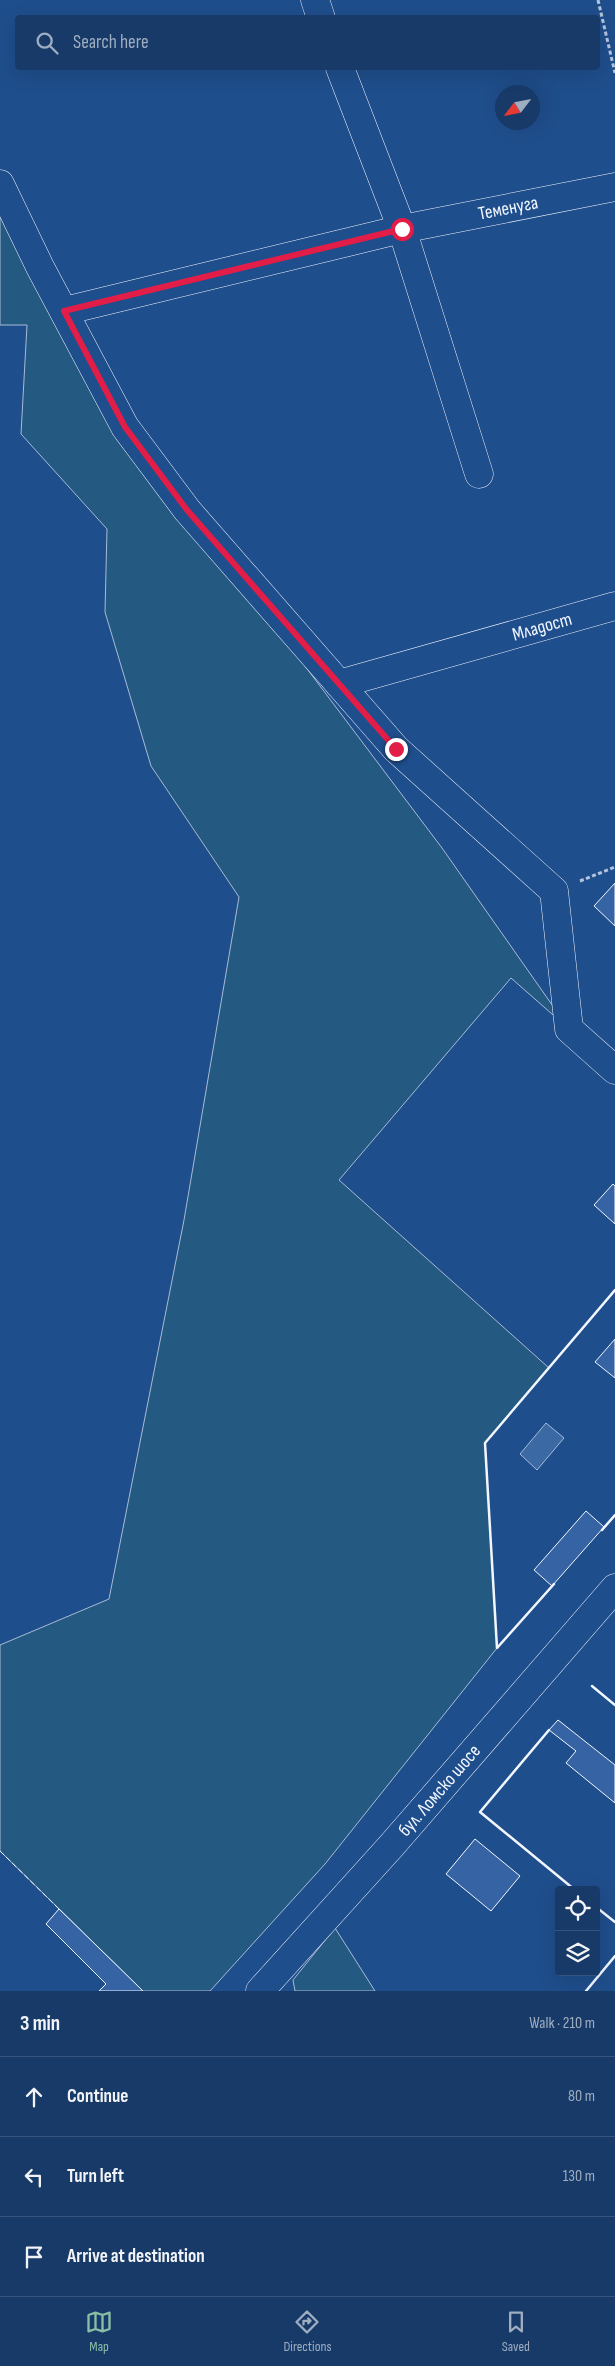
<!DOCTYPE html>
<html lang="en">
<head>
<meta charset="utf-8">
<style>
	:root { --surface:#173a69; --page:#244571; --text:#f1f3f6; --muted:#9eadc0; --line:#36547d; --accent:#8abfa5 }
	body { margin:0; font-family:"Sofia Sans Condensed",sans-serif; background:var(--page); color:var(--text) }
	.controls { position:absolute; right:15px; bottom:15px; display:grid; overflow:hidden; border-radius:5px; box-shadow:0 5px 20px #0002 }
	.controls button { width:45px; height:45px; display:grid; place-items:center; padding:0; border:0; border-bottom:1px solid var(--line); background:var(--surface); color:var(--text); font:25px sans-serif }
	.compass { position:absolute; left:495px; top:85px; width:45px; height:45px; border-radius:50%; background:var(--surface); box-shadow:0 5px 20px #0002; rotate:238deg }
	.stop { position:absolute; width:15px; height:15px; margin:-11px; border:4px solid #e11d48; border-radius:50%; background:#fff }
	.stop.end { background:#e11d48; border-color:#fff; box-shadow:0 1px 5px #0008 }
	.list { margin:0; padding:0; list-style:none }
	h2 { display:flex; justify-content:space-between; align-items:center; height:65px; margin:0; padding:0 20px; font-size:21px }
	h2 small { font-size:16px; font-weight:400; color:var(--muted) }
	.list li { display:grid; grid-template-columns:32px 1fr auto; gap:15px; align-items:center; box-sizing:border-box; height:80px; padding:0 20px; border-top:1px solid var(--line) }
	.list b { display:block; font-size:19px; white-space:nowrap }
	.list em { font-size:16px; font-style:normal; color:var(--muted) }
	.icon { flex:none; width:28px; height:28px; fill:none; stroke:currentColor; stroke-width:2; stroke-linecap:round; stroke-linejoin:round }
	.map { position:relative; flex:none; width:615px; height:1991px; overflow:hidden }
	.search { position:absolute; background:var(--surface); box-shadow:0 5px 20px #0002; left:15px; right:15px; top:15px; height:55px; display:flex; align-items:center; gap:12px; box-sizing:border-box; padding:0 18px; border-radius:5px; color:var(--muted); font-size:19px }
	.sheet { height:305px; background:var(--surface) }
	nav { display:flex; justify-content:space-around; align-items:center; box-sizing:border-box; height:70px; border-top:1px solid var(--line); background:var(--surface); font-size:14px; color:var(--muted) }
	nav a { display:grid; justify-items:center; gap:2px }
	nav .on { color:var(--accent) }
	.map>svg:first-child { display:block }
	.green { fill:#245a82; stroke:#a8bbd7 }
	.water { fill:#3b69a3; stroke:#a8bbd7 }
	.building { fill:#3563a3; stroke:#f2f6ff }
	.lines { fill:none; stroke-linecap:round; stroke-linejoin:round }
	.minor-casing { stroke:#f2f6ff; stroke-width:29 }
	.major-casing { stroke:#f2f6ff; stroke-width:29 }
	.path { stroke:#b3c4dc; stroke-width:3; stroke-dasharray:4 2.5; stroke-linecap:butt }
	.minor { stroke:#1f4e8c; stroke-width:28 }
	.major { stroke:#1f4e8c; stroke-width:28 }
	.fence { stroke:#f2f6ff; stroke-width:1; stroke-dasharray:6 2.5; stroke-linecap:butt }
	.wall { stroke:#f2f6ff; stroke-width:2.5 }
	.route { stroke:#e11d48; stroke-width:6 }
	.labels { text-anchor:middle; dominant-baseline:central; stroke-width:4; stroke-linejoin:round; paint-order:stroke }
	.street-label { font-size:19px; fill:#f2f6ff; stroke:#1f4e8c }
</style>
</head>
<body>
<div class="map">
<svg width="615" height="1991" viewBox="0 0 615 1991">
	<rect width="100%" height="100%" fill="#1f4e8c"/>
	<path class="green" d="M0,184L125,427L442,848L569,1029L511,978L339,1180L549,1368L485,1443L497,1648L325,1864L210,1991H143L0,1851V1645L109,1599L184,1220L239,897L151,766L105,612L107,529L21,434L27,325H0Z
		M335,1928L375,1991H295L293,1980Z"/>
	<path class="water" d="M546,1423L564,1438L537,1470L520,1454Z"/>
	<path class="building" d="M615,883V926L594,906Z
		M613,1184L615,1186V1224L594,1205Z
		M615,1339V1378L595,1362Z
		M586,1511L604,1527L552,1586L534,1570Z
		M558,1720L615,1765V1803L566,1763L576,1751L549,1730Z
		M475,1839L520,1876L491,1911L446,1874Z
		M59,1909L143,1991H99L106,1984L46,1924Z"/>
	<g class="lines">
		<defs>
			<g id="minor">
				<path d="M315,0L321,18"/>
				<path d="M340,68L402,229L479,474"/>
				<path d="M0,184L40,267L125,427L187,510L396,749L554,891L569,1029L615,1070"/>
				<path id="s1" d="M64,311L402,229L615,187"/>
				<path id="s2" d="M339,684L615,606"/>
			</g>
			<g id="major">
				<path id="s3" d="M260,1991L392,1845L615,1588"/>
			</g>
		</defs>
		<use href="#minor" class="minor-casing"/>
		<use href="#major" class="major-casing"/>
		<path class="path" d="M598,0L615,73
			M580,881L615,867"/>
		<use href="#minor" class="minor"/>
		<use href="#major" class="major"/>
		<path class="fence" d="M0,1851L61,1911"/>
		<path class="wall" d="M602,1530L615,1515
			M554,1584L497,1648L485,1443L615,1290
			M592,1686L615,1705
			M549,1730L480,1812L575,1890
			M596,1907L615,1922
			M586,1991L615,1956"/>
	</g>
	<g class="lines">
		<path class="route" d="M396,749L187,510L125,427L64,311L402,229"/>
	</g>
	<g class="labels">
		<g class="street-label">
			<text stroke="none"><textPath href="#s1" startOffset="456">Теменуга</textPath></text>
			<text stroke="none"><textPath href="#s2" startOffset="211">Младост</textPath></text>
			<text stroke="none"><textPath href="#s3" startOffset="269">бул. Ломско шосе</textPath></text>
		</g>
	</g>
</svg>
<div class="controls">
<button><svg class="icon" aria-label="locate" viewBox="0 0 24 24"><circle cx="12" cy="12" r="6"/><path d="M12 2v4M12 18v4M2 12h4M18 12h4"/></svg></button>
<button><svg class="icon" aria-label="layers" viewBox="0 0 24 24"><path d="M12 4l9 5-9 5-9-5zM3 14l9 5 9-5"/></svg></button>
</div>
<svg class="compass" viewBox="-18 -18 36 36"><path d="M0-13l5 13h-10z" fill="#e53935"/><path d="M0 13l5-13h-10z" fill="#9eadc0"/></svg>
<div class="stop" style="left:402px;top:229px"></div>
<div class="stop end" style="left:396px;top:749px"></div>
<div class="search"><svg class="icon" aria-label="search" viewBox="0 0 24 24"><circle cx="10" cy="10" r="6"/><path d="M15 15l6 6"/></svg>Search here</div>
</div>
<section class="sheet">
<h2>3 min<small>Walk · 210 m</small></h2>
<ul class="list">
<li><svg class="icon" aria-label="ahead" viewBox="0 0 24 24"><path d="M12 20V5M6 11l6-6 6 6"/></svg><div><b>Continue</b></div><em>80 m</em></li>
<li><svg class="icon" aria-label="left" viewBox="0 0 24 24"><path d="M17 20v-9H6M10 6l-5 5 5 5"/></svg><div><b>Turn left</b></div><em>130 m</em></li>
<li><svg class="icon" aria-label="arrive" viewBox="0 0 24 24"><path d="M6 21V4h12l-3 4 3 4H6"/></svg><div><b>Arrive at destination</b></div></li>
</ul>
</section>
<nav>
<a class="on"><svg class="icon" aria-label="map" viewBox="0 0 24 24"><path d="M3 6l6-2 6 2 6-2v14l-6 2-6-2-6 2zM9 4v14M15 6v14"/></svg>Map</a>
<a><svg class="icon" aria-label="directions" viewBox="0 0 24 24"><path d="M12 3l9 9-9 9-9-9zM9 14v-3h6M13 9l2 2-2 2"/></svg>Directions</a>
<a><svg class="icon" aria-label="saved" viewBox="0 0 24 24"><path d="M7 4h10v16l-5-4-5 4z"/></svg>Saved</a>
</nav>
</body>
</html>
